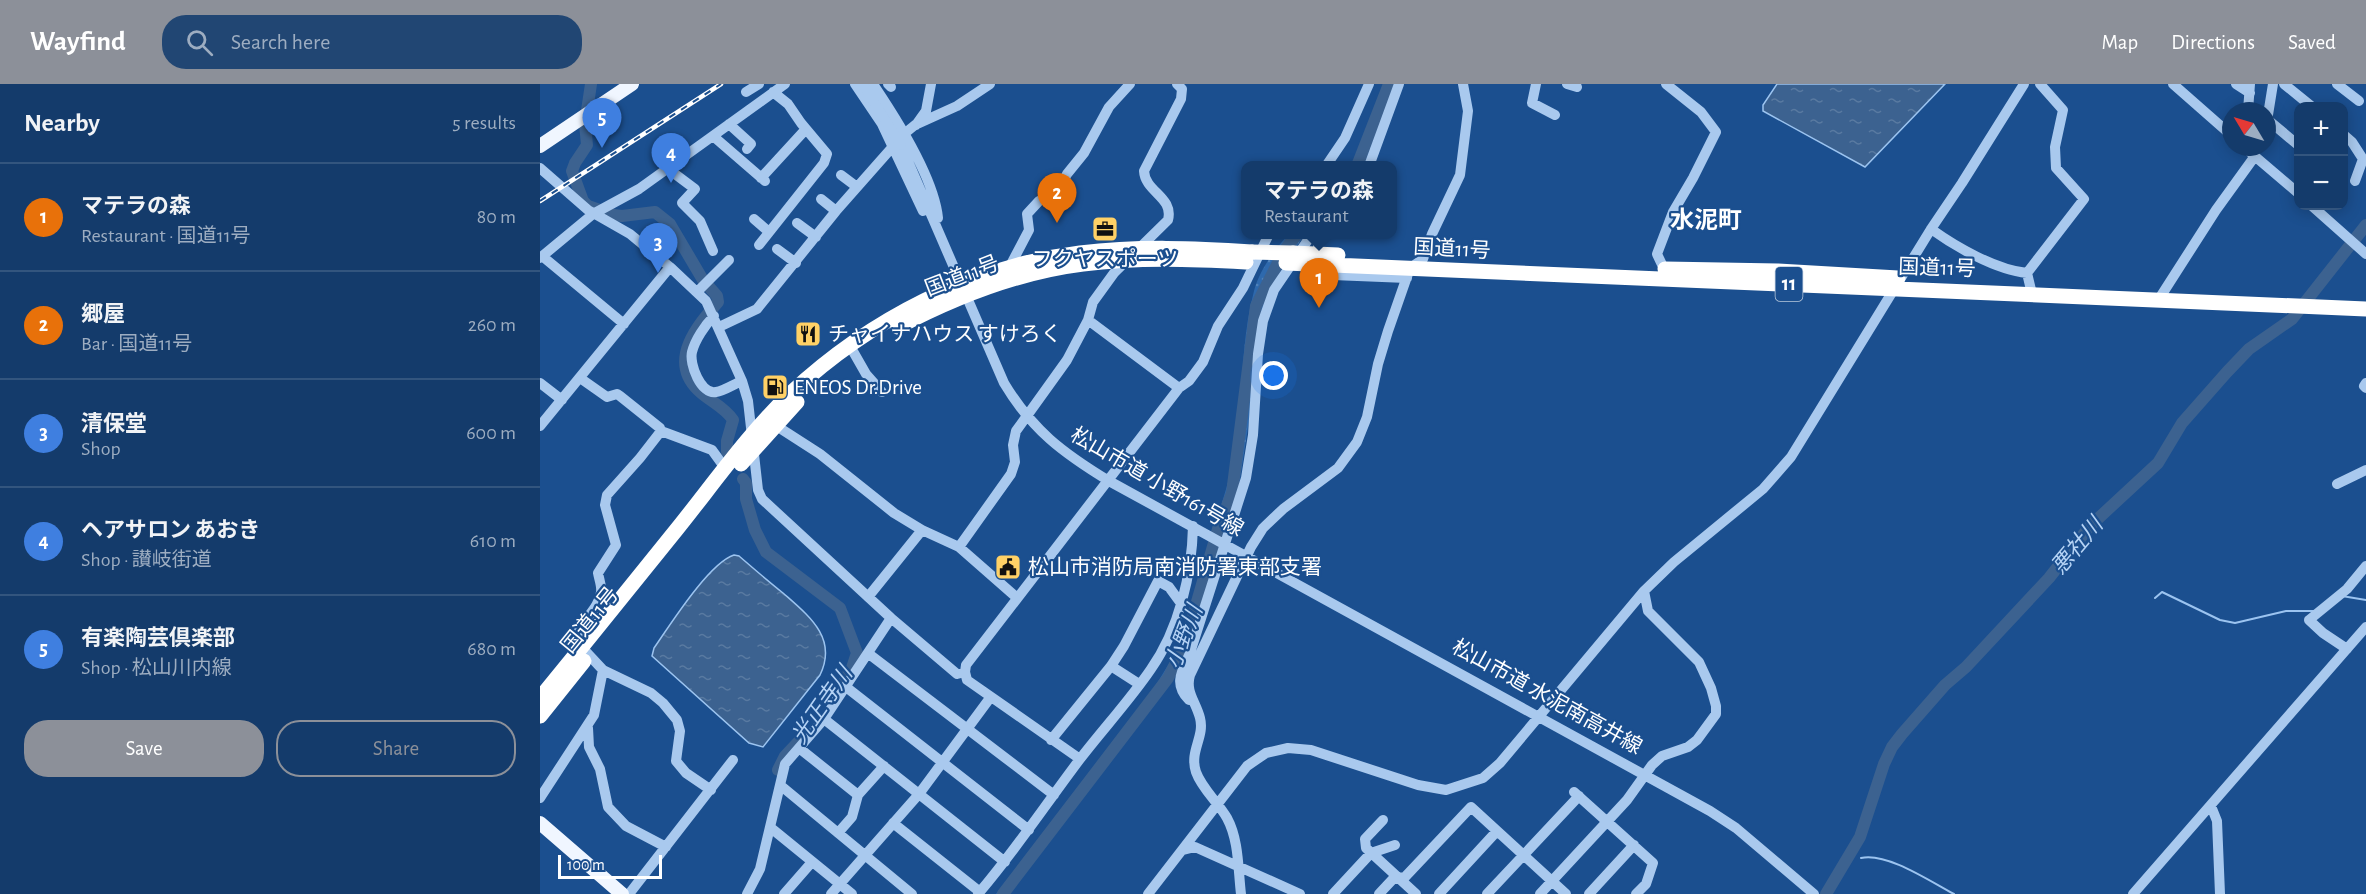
<!DOCTYPE html>
<html lang="en">
<head>
<meta charset="utf-8">
<style>
	:root { --surface:#143b6b; --page:#214673; --text:#f1f3f6; --muted:#9dadc1; --line:#33557e; --accent:#8c9099 }
	body { margin:0; font-family:"Alegreya Sans","Noto Sans JP",sans-serif; background:var(--page); color:var(--text) }
	.controls { position:absolute; right:18px; top:18px; display:grid; overflow:hidden; border-radius:12px; box-shadow:0 3px 15px #0003 }
	.controls button { width:54px; height:54px; display:grid; place-items:center; padding:0; border:0; border-bottom:2px solid var(--line); background:var(--surface); color:var(--text); font:30px sans-serif }
	.compass { position:absolute; left:1682px; top:18px; width:54px; height:54px; border-radius:50%; background:var(--surface); box-shadow:0 3px 15px #0003; rotate:308deg }
	.scale { position:absolute; left:18px; bottom:15px; width:104px; box-sizing:border-box; padding-left:6px; border:3px solid #fff; border-top:0; font-size:16px; line-height:21px; white-space:nowrap; color:#fff; -webkit-text-stroke:4px #1b4f8f; paint-order:stroke }
	.you { position:absolute; left:734px; top:292px; width:21px; height:21px; margin:-15px; border:4px solid #fff; border-radius:50%; background:#1a73e8; box-shadow:0 0 0 9px #1a73e833 }
	.badge { display:grid; place-items:center; width:39px; height:39px; border-radius:50%; background:var(--accent); color:#fff; font-size:20px; font-weight:700 }
	.pin { position:absolute; translate:-50% -50px; filter:drop-shadow(0 2px 3px #0008) }
	.pin::after { content:''; position:absolute; top:32px; width:21px; height:18px; background:inherit; clip-path:polygon(0 0,100% 0,50% 100%) }
	.popup { position:absolute; left:701px; top:77px; width:156px; height:78px; box-sizing:border-box; display:grid; place-content:center; border-radius:12px; background:var(--surface); filter:drop-shadow(0 2px 4px #0005); font-size:20px; white-space:nowrap; color:var(--muted) }
	.popup b { font-size:22px; color:var(--text) }
	.popup::after { content:''; position:absolute; left:50%; top:100%; margin-left:-12px; border:12px solid transparent; border-top-color:var(--surface) }
	.list { margin:0; padding:0; list-style:none }
	h2 { display:flex; justify-content:space-between; align-items:center; height:78px; margin:0; padding:0 24px; font-size:26px }
	h2 small { font-size:20px; font-weight:400; color:var(--muted) }
	.list li { display:grid; grid-template-columns:39px 1fr auto; gap:18px; align-items:center; box-sizing:border-box; height:108px; padding:0 24px; border-top:2px solid var(--line) }
	.list b { display:block; font-size:22px; white-space:nowrap }
	.list p { margin:0; font-size:20px; white-space:nowrap; color:var(--muted) }
	.list em { font-size:20px; font-style:normal; color:var(--muted) }
	.actions { display:flex; gap:12px; padding:18px 24px }
	.actions a { flex:1; padding:14px 0; border:2px solid var(--accent); border-radius:24px; text-align:center; font-size:21px; color:var(--accent) }
	.actions .main { background:var(--accent); color:#fff }
	.icon { flex:none; width:33px; height:33px; fill:none; stroke:currentColor; stroke-width:2; stroke-linecap:round; stroke-linejoin:round }
	.map { position:relative; flex:none; width:1826px; height:810px; overflow:hidden }
	header { display:flex; align-items:center; gap:36px; box-sizing:border-box; height:84px; padding:0 30px; background:var(--accent); color:#fff }
	header strong { font-size:28px }
	nav { display:flex; gap:33px; margin-inline-start:auto; font-size:21px }
	.search { width:420px; height:54px; background:var(--page); display:flex; align-items:center; gap:15px; box-sizing:border-box; padding:0 21px; border-radius:24px; color:var(--muted); font-size:22px }
	main { display:flex }
	aside { flex:1; background:var(--surface) }
	.map>svg:first-child { display:block }
	.grass { fill:url(#grass-dots) }
	.water { fill:url(#water-ripples); stroke:#9cc4f0; stroke-width:1.5 }
	.lines { fill:none; stroke-linecap:round; stroke-linejoin:round }
	.stream { stroke:#9cc4f0; stroke-width:2 }
	.river { stroke:#3c6290; stroke-width:12 }
	.minor { stroke:#a9c9ee; stroke-width:10 }
	.major { stroke:#f0f6ff; stroke-width:14 }
	.highway { stroke:#fff; stroke-width:15 }
	.rail-casing { stroke:#fff; stroke-width:4.5 }
	.rail { stroke:#1b4f8f; stroke-width:2; stroke-dasharray:7; stroke-linecap:butt }
	.minor-bridge { stroke:#a9c9ee; stroke-width:10 }
	.highway-bridge { stroke:#fff; stroke-width:15 }
	.labels { text-anchor:middle; dominant-baseline:central; stroke-width:4.5; stroke-linejoin:round; paint-order:stroke }
	.shield { fill:#1b4f8f; stroke:#bbcadd; stroke-width:1.5 }
	.shield-label { font-size:20px; font-weight:bold; fill:#fff }
	.street-label { font-size:21px; fill:#fff; stroke:#1b4f8f }
	.poi-label { font-size:21px; fill:#fff; stroke:#1b4f8f; text-anchor:start }
	.water-label { font-size:22px; font-style:italic; fill:#b5d3f5; stroke:#1b4f8f }
	.quarter-label { font-size:24px; font-weight:bold; fill:#fff; stroke:#1b4f8f }
</style>
</head>
<body>
<header>
<strong>Wayfind</strong>
<div class="search"><svg class="icon" aria-label="search" viewBox="0 0 24 24"><circle cx="10" cy="10" r="6"/><path d="M15 15l6 6"/></svg>Search here</div>
<nav><a>Map</a><a>Directions</a><a>Saved</a></nav>
</header>
<main>
<aside>
<h2>Nearby<small>5 results</small></h2>
<ul class="list">
<li><span class="badge" style="background:#e8710a">1</span><div><b>マテラの森</b><p>Restaurant · 国道11号</p></div><em>80 m</em></li>
<li><span class="badge" style="background:#e8710a">2</span><div><b>郷屋</b><p>Bar · 国道11号</p></div><em>260 m</em></li>
<li><span class="badge" style="background:#3f7fe0">3</span><div><b>清保堂</b><p>Shop</p></div><em>600 m</em></li>
<li><span class="badge" style="background:#3f7fe0">4</span><div><b>ヘアサロン あおき</b><p>Shop · 讃岐街道</p></div><em>610 m</em></li>
<li><span class="badge" style="background:#3f7fe0">5</span><div><b>有楽陶芸倶楽部</b><p>Shop · 松山川内線</p></div><em>680 m</em></li>
</ul>
<div class="actions"><a class="main">Save</a><a>Share</a></div>
</aside>
<div class="map">
<svg width="1826" height="810" viewBox="0 0 1826 810">
	<defs>
		<pattern id="grass-dots" width="8" height="8" patternUnits="userSpaceOnUse" patternTransform="scale(1.5)"><rect width="8" height="8" fill="#2e69ad"/><path d="M2 2h.1M6 6h.1" fill="none" stroke="#4d80b9" stroke-width="1.8" stroke-linecap="round"/></pattern>
		<pattern id="water-ripples" width="26" height="14" patternUnits="userSpaceOnUse" patternTransform="scale(1.5)"><rect width="26" height="14" fill="#3c6290"/><path d="M2 4q2-2 4 0t4 0M15 11q2-2 4 0t4 0" fill="none" stroke="#597aa1"/></pattern>
	</defs>
	<rect width="100%" height="100%" fill="#1b4f8f"/>
	<path class="grass" d="M843,0H855L827,76L824,81L813,82L824,59Z
		M748,151H765L736,190L729,206L700,395L647,566C625,615 586,654 553,696C524,733 498,773 468,810H456L616,601L636,568L647,538L689,395L700,337L699,329L701,328C702,288 704,245 714,207C719,187 735,165 748,151Z"/>
	<path class="water" d="M1237,0H1405L1325,83L1223,27V21Z
		M194,471L199,472C214,485 228,497 243,509C269,532 298,554 280,591L223,663L209,659L112,572L114,564C130,541 169,479 194,471Z"/>
	<g class="lines">
		<path class="stream" d="M1802,512L1826,516
			M1615,514L1622,508L1680,536L1695,539L1746,527H1774
			M1321,774C1347,768 1391,798 1414,810"/>
		<path class="river" d="M51,0L45,40L47,61L35,79L32,87L43,117L48,122L74,131L82,132L115,128L130,140L163,196L177,212L178,218C157,242 128,276 158,306C169,317 185,323 193,336L187,357V368
			M817,82L849,0
			M203,395L206,399V415L215,446L226,468L300,524L317,569L312,584L305,595
			M238,686L245,672L261,655
			M463,810L628,594L644,563L678,445L692,409L716,222L744,167L757,150
			M1286,810L1320,753L1344,680L1352,663L1362,650L1405,601L1426,583L1509,494L1550,442L1618,379L1642,339L1687,288L1709,265L1752,235L1826,141"/>
		<path class="minor" d="M315,0L342,40L383,127
			M333,0C356,34 394,93 398,134
			M348,0L351,3
			M996,0L992,19L1015,31
			M1027,0L1037,3
			M1126,0L1161,28L1176,48L1153,94L1133,128L1117,170L1126,189
			M1633,0L1691,51
			M1696,0L1710,9
			M1744,0L1771,22
			M1797,0L1819,17
			M206,8L219,0
			M1708,27L1710,0
			M1727,35L1758,61
			M1727,37L1733,0
			M189,40L211,60L207,65
			M376,41L386,27L391,0
			M1804,51L1812,58L1823,75L1815,97
			M173,52L225,97
			M361,61L464,299C492,346 523,369 569,397L1170,727L1196,744L1274,810
			M1704,63L1758,109
			M786,82L805,54L829,0
			M829,82L859,0
			M0,84L48,126L90,150L130,183L166,217L202,297L208,317L218,406L222,415L351,534L417,590L425,588
			M127,84L155,105L142,119L160,137L173,167
			M301,91L317,103
			M221,94L266,45
			M281,115L296,127
			M1772,122L1826,170
			M214,135L229,148
			M257,139L276,153
			M1391,145C1416,163 1456,186 1487,189
			M219,161L284,79L287,70L261,39L248,20L233,8
			M778,162L781,150
			M237,165L256,179
			M2,172L84,240
			M0,174L53,130L99,105L245,0
			M471,189L469,184L489,146L487,130L499,117L518,108L527,90L544,69L569,23L590,0
			M768,190L867,194
			M158,207L189,176
			M1492,210L1487,189L1544,115L1516,84L1515,63L1523,26L1500,0
			M1619,215L1676,126L1715,72
			M174,232C165,241 155,256 152,268C149,280 161,311 176,308C184,307 194,300 202,297
			M548,236L639,304
			M179,243L217,225L296,127L364,50L375,41L417,22L450,0
			M310,262L326,290L342,308
			M40,294L67,313L77,310L80,312L120,344L121,347L100,374L67,411L65,421L76,461L58,489C59,495 62,502 61,508C59,526 39,538 35,556L63,586L111,609L123,619L137,636L140,647L136,677L146,689L171,706
			M0,299L22,316
			M1826,299L1824,302L1826,304
			M235,341L280,370L354,429L382,446L419,463L476,513
			M0,342L130,183
			M121,347L172,366L185,384
			M1797,400L1826,386
			M419,463L471,390L475,378L473,361L476,347L527,276L548,236L553,218L574,189L628,136C634,113 605,108 604,87L641,15L642,5L637,0
			M328,513L382,446
			M1807,565L1783,549L1769,536L1807,505L1826,482
			M329,570L514,711
			M571,582L599,600
			M306,603L489,746
			M649,616C633,600 642,587 650,569L706,394L713,351L718,270L723,237L734,206L772,150
			M284,635L465,778
			M48,644L49,663L60,685L68,723L86,742L126,763
			M511,656L571,582L584,562L618,497L629,503L640,518
			M259,664L318,711
			M540,675L427,596L425,588L426,581L639,304L649,297L663,278L678,242L703,204L729,150
			M240,701L372,810
			M1034,708L1113,779L1106,800L1096,810
			M0,714L54,631L63,586
			M1671,722L1677,737L1680,810
			M843,736L825,755L826,764L876,810
			M353,739L440,808
			M231,744L312,810
			M298,749L312,733L318,711L344,682
			M643,766L655,763L760,810
			M89,810L193,676
			M207,810L220,785L245,680L284,635L351,534
			M244,810L272,778
			M291,810L379,710L450,614
			M438,810C475,767 506,720 540,675C563,645 590,616 611,585C639,545 652,490 653,442
			M608,810L707,682L726,669L748,664L771,666L878,701L906,706L943,694L960,679L1104,507L1134,478L1223,405L1251,373L1391,145L1422,99L1484,0
			M701,810C698,785 699,756 687,734C678,718 662,705 656,688C649,667 665,653 660,634C656,618 645,608 650,591L711,463L723,444L743,425L798,384L817,358L827,333L838,280L848,247L870,184L883,175L892,150L920,91L928,27L923,0
			M793,810L831,769L855,761
			M839,810L853,795L865,793L931,723L1026,810
			M899,810L957,747
			M947,810L1039,712
			M1000,810L1087,716L1112,681L1122,672L1148,663L1157,656L1176,630V622L1171,604L1159,578L1108,527L1104,507
			M1049,810L1094,761
			M1593,810L1826,543"/>
		<path class="major" d="M0,62L92,0
			M0,739L82,810"/>
		<path class="highway" d="M753,169L798,171
			M746,179L1826,225
			M1125,185L1238,187L1358,194
			M358,243C415,213 478,188 543,180C597,173 652,175 706,178
			M201,380L257,318
			M0,614C46,558 92,501 137,445C174,399 208,350 251,309C329,236 433,182 540,169C598,162 654,164 712,168
			M0,632L44,577"/>
		<defs>
			<path id="rail" d="M0,117L181,0"/>
		</defs>
		<use href="#rail" class="rail-casing"/>
		<use href="#rail" class="rail"/>
		<path class="minor-bridge" d="M323,0L361,61"/>
		<path class="highway-bridge" d="M712,168L753,169"/>
	</g>
	<defs>
		<symbol id="office-square" viewBox="-11 -11 22 22"><rect x="-9" y="-9" width="18" height="18" rx="4" fill="#ffd166" stroke="#1b4f8f"/><path d="M-6-3h4V-5.5h4V-3h4V5H-6ZM-1-4.5V-3h2v-1.5ZM-6 0V1H6V0Z" fill="#111"/></symbol>
		<symbol id="restaurant-square" viewBox="-11 -11 22 22"><rect x="-9" y="-9" width="18" height="18" rx="4" fill="#ffd166" stroke="#1b4f8f"/><path d="M-5-6h1v4h1v-4h1v4h1v-4h1v5L-1.5 .5V6h-2V.5L-5-1ZM5-6V6H3V1.5H1.5Q1.5-4 5-6Z" fill="#111"/></symbol>
		<symbol id="fuel-square" viewBox="-11 -11 22 22"><rect x="-9" y="-9" width="18" height="18" rx="4" fill="#ffd166" stroke="#1b4f8f"/><path d="M-5.5-6h7V0h2V4h1.3V-2.5L3-4.5l.8-.8L6-3V5H2.5V1h-1V6h-7ZM-4.2-4.7v3.2H.2V-4.7Z" fill="#111"/></symbol>
		<symbol id="civic-square" viewBox="-11 -11 22 22"><rect x="-9" y="-9" width="18" height="18" rx="4" fill="#ffd166" stroke="#1b4f8f"/><path d="M-.6-6.5H3V-4.5H.6V-3L4-1V1h2V6H-6V1h2V-1L-.6-3ZM-1.2 2.5V6h2.4V2.5Z" fill="#111"/></symbol>
	</defs>
	<g fill-rule="evenodd">
		<use href="#office-square" x="550" y="130" width="30" height="30"/>
		<use href="#restaurant-square" x="253" y="235" width="30" height="30"/>
		<use href="#fuel-square" x="220" y="288" width="30" height="30"/>
		<use href="#civic-square" x="453" y="468" width="30" height="30"/>
	</g>
	<g class="labels">
		<rect class="shield" x="1235.5" y="183" width="27" height="34" rx="4.5"/>
		<g class="shield-label">
			<text x="1249" y="200">11</text>
		</g>
		<g class="street-label">
			<text transform="translate(912 165) rotate(3)">国道11号</text>
			<text transform="translate(1397 184) rotate(2)">国道11号</text>
			<text transform="translate(422 192) rotate(-21)">国道11号</text>
			<text transform="translate(617 398) rotate(30)">松山市道 小野161号線</text>
			<text transform="translate(50 536) rotate(-51)">国道11号</text>
			<text transform="translate(1007 613) rotate(29)">松山市道 水泥南高井線</text>
		</g>
		<g class="poi-label">
			<text x="565" y="175" text-anchor="middle">フクヤスポーツ</text>
			<text x="288" y="250">チャイナハウス すけろく</text>
			<text x="254" y="303">ENEOS Dr.Drive</text>
			<text x="488" y="483">松山市消防局南消防署東部支署</text>
		</g>
		<g class="water-label">
			<text transform="translate(1537 462) rotate(-50)">悪社川</text>
			<text transform="translate(644 553) rotate(-69)">小野川</text>
			<text transform="translate(282 621) rotate(-55)">光正寺川</text>
		</g>
		<g class="quarter-label">
			<text x="1166" y="137">水泥町</text>
		</g>
	</g>
</svg>
<div class="controls">
<button>+</button>
<button>−</button>
</div>
<svg class="compass" viewBox="-18 -18 36 36"><path d="M0-13l5 13h-10z" fill="#e53935"/><path d="M0 13l5-13h-10z" fill="#9dadc1"/></svg>
<div class="scale">100 m</div>
<div class="you"></div>
<div class="pin badge" style="left:779px;top:224px;background:#e8710a">1</div>
<div class="popup"><b>マテラの森</b>Restaurant</div>
<div class="pin badge" style="left:517px;top:139px;background:#e8710a">2</div>
<div class="pin badge" style="left:118px;top:189px;background:#3f7fe0">3</div>
<div class="pin badge" style="left:131px;top:99px;background:#3f7fe0">4</div>
<div class="pin badge" style="left:62px;top:64px;background:#3f7fe0">5</div>
</div>
</main>
</body>
</html>
